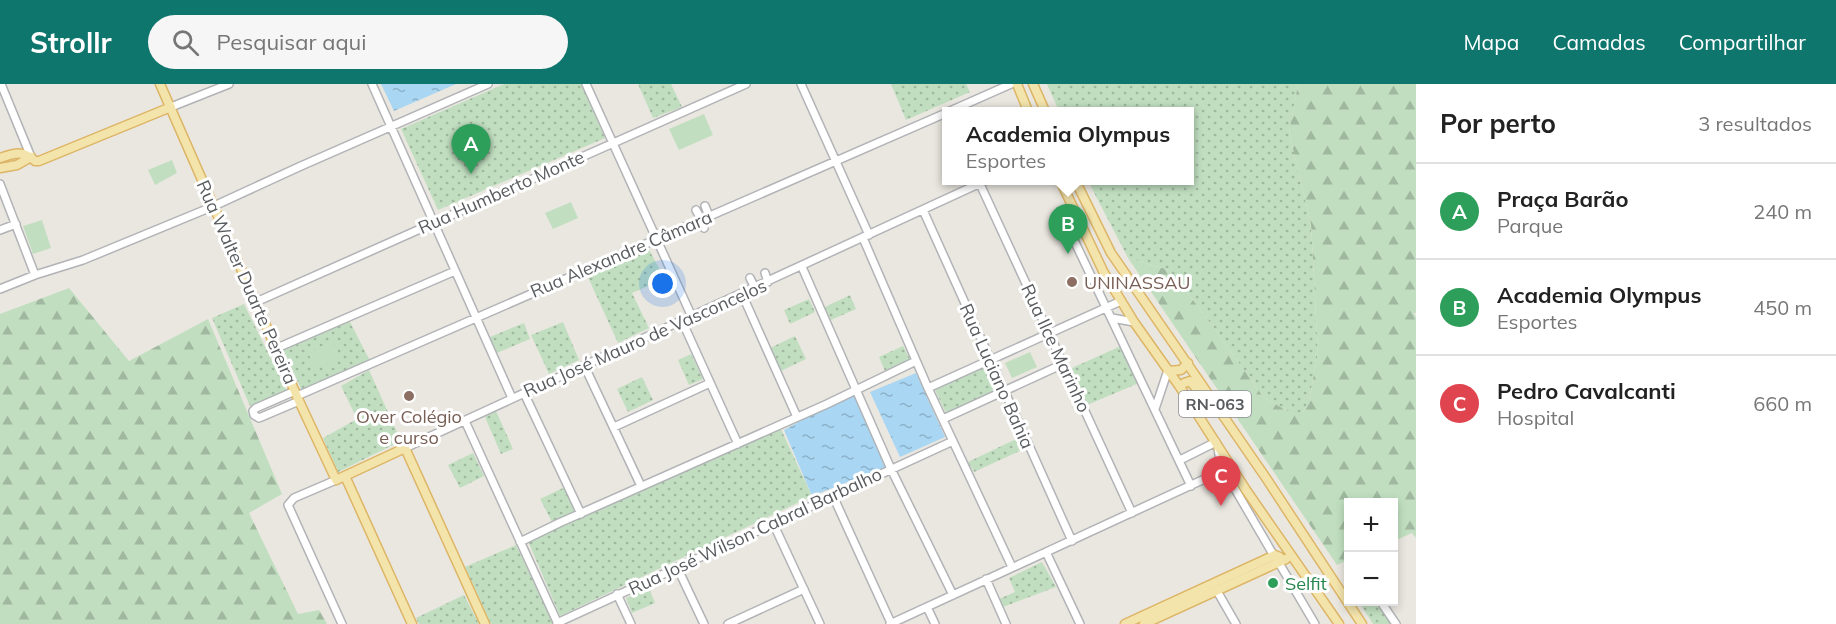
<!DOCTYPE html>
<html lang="pt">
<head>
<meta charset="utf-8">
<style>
	:root { --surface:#fff; --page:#f6f6f6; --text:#222; --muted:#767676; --line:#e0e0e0; --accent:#0f766e }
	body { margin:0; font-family:Mulish,sans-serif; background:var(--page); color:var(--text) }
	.controls { position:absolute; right:18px; bottom:18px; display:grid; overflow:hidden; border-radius:0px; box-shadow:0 3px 9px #0003 }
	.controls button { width:54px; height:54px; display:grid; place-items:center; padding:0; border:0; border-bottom:2px solid var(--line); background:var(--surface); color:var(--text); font:30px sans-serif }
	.you { position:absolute; left:663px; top:200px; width:21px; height:21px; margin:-15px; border:4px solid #fff; border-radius:50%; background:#1a73e8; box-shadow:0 0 0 9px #1a73e833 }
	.badge { display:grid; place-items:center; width:39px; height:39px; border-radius:50%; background:var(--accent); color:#fff; font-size:20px; font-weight:700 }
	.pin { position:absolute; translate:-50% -50px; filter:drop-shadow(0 2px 3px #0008) }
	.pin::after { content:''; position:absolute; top:32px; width:21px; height:18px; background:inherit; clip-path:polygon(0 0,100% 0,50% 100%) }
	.popup { position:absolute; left:942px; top:23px; width:252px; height:78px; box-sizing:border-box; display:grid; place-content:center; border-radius:0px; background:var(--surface); filter:drop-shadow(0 2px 4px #0005); font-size:20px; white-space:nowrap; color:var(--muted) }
	.popup b { font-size:22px; color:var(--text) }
	.popup::after { content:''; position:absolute; left:50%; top:100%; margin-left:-12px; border:12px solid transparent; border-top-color:var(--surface) }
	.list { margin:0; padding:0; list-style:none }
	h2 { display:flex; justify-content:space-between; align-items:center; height:78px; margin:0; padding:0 24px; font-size:26px }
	h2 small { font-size:20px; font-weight:400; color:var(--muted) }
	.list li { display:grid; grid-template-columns:39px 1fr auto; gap:18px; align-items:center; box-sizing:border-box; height:96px; padding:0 24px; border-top:2px solid var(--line) }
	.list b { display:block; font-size:22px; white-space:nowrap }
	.list p { margin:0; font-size:20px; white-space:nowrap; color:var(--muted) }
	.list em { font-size:20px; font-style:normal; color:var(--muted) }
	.icon { flex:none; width:33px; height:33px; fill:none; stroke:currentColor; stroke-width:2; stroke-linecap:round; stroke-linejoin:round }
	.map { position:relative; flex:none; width:1416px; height:540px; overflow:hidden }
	header { display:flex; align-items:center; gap:36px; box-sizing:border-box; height:84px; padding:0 30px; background:var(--accent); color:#fff }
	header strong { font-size:28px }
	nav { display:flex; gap:33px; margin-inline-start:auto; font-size:21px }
	.search { width:420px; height:54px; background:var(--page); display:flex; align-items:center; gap:15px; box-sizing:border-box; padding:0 21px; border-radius:33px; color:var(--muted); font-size:22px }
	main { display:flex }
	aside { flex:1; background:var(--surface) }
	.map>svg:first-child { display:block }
	.grass { fill:url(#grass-dots) }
	.forest { fill:url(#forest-firs) }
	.pitch { fill:#c1dfc0 }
	.water { fill:url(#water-ripples) }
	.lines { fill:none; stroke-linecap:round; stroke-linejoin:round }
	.minor-casing { stroke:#b1b3b6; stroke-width:10 }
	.major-casing { stroke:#ddb566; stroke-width:11 }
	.minor { stroke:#fff; stroke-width:7 }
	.major { stroke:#f3e4ac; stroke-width:8 }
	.education-dot { fill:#8d6e63; stroke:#fff; stroke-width:2 }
	.leisure-dot { fill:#2e9e5b; stroke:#fff; stroke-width:2 }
	.labels { text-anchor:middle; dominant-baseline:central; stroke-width:6; stroke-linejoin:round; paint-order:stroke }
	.shield { fill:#fff; stroke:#8b8d8f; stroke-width:1.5 }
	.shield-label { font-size:16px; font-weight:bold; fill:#595c5f }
	.street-label { font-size:18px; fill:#595c5f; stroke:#fff }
	.education-label { font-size:18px; fill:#785e54; stroke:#fff; text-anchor:start }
	.leisure-label { font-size:18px; fill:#27864d; stroke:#fff; text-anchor:start }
</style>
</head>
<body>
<header>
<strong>Strollr</strong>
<div class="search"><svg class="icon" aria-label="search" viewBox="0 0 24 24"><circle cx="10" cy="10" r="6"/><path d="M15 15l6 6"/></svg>Pesquisar aqui</div>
<nav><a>Mapa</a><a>Camadas</a><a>Compartilhar</a></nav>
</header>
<main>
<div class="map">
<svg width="1416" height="540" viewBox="0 0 1416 540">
	<defs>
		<pattern id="grass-dots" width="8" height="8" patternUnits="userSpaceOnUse" patternTransform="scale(1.5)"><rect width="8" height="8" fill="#c1dfc0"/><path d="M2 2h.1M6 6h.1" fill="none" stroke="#a0b89f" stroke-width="1.8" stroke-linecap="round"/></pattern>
		<pattern id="forest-firs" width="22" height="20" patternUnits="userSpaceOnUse" patternTransform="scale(1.5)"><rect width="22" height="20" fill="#c1dfc0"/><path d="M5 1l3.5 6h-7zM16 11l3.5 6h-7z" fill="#a0b89f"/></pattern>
		<pattern id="water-ripples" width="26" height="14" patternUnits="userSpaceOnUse" patternTransform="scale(1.5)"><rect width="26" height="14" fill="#a8d6f3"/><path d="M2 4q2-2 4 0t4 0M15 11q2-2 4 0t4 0" fill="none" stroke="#8cb1c8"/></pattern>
	</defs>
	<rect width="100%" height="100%" fill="#eae7e0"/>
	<path class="grass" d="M504,0H581L605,54L438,126L401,45Z
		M638,0H671L682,23L653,34Z
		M891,0H966L970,8L906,36Z
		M1047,0H1298L1289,48L1311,140L1318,269L1309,317L1302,330H1293L1264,314L1200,225L1169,186L1128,174L1088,97L1190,96V27H1059Z
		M648,164L665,195L632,209L649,244L618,259L587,191Z
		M850,211L856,225L831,236L825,223Z
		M809,215L815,228L790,240L784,226Z
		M244,220L287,307L250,322L212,234Z
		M349,236L370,277L302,307L283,265Z
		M563,238L579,276L549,290L531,251Z
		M524,239L530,255L497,269L490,253Z
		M795,252L806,275L781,287L770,264Z
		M903,262L910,275L885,287L879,273Z
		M1121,262L1139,299L1087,321L1072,284Z
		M691,270L703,295L689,301L678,276Z
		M987,281L997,307L946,329L935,306Z
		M369,286L401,357L338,388L323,354L357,335L341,302Z
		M642,293L653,316L628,328L617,305Z
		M496,327L513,365L501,370L485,333Z
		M779,341L812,412L560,532L528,457Z
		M1016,355L1022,366L974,388L968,378Z
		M473,369L484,392L460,404L448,381Z
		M565,403L576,426L552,438L540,415Z
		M516,461L554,540H491L465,483Z
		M1042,478L1056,503L1003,523L999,515L1015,508L1009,494Z
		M649,504L655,519L632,529L626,514Z
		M464,511L479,540H419L416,534Z
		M1359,518H1376L1391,540H1373Z"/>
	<path class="forest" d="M1298,0H1416V229H1414L1416,233V454L1412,449L1394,457V418H1348V476L1337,481L1128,174L1169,186L1200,225L1264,314L1293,330H1302L1309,317L1318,269L1311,140L1289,48Z
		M69,204L129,277L208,235L282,410L249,429L298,530L319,526L327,540H0V230Z"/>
	<path class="pitch" d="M704,30L713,51L679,66L669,45Z
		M172,76L177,89L155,101L148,86Z
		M571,118L578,134L553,145L545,129Z
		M42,136L51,164L33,170L23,142Z
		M333,258L341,274L316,285L308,269Z
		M1030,268L1037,283L1012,294L1005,279Z"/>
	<path class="water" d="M381,0H456L394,27Z
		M916,289L945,353L900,373L870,308Z
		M855,307L889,382L812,412L784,346Z"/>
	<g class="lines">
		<defs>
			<path id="minor" d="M1,0L31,73
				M372,0L512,314
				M586,0L692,233
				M801,0L869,151
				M171,23L229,0
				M950,27L1011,0
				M0,100L35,191
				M980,100L1132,429
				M705,122L709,132
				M696,126L701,135
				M923,126L1072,457
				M700,136L704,144
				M1077,136L1072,146V152L1191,402
				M0,146L16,140
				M863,154L928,304L1012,483
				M802,183L891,385L953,511
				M765,189L768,198
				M750,194L755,204
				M0,205L35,191L83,176L214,122L301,82L488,0
				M742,210L797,333
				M256,218L746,0
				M1112,234L1134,238
				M682,237L738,360
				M277,264L455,187
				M584,281L641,402
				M928,304L1121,217
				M295,307L256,324L253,327L254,331L259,334L299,317
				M524,309L581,430
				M297,312L946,29
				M1155,325L1168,286
				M943,335L1063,280
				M465,337L558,540
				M614,343L710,299
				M405,364L987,96
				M1180,376L1216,358
				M1224,386L1274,472
				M336,396L294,414L288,421L342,540
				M833,412L891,539
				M773,439L820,540
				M520,458L559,439L827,320L916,277
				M1046,468L1080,540
				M1279,479L1315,540
				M677,483L704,540
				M986,495L1006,540
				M1217,507L1236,540
				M617,510L631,540
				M1381,518L1396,540
				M927,523L935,540
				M557,539L953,357
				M728,540L804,505
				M890,540L1224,386L1220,378L1218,364"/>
			<path id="major" d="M160,0L299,317L336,396L405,364L485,540
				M1017,0L1028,27
				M1033,0L1045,27
				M0,74C14,69 24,66 35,77H39L171,23
				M0,84L17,81L31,73
				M1060,96L1103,187L1134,238L1180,303L1246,406L1339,540
				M1075,96L1111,169L1266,394L1362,540
				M1168,287L1181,286L1188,279
				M1180,303L1184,299L1190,297L1199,308
				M345,392L412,540
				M1125,540L1275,471L1280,473V477
				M1144,540L1286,475"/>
		</defs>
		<use href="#minor" class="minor-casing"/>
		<use href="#major" class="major-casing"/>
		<use href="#minor" class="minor"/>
		<use href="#major" class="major"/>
	</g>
	<g class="education-dot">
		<circle cx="1072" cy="198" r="6"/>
		<circle cx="409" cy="312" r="6"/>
	</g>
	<circle class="leisure-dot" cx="1273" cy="499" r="6"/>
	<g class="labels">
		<rect class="shield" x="1179" y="307" width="72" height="26" rx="4.5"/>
		<g class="shield-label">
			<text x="1215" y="320">RN-063</text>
		</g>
		<g class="street-label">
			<text transform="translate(501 108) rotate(-24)">Rua Humberto Monte</text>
			<text transform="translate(621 170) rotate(-23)">Rua Alexandre Câmara</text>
			<text transform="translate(247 198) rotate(66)">Rua Walter Duarte Pereira</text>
			<text transform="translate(645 254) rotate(-24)">Rua José Mauro de Vasconcelos</text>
			<text transform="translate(1056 264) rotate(65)">Rua Ilce Marinho</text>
			<text transform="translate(997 292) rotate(66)">Rua Luciano Bahia</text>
			<text transform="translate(755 447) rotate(-25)">Rua José Wilson Cabral Barbalho</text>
		</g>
		<g class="education-label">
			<text x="1084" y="198">UNINASSAU</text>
			<text x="409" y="332" text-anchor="middle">Over Colégio<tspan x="409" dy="21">e curso</tspan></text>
		</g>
		<g class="leisure-label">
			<text x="1285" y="499">Selfit</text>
		</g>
	</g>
</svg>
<div class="controls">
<button>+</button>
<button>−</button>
</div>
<div class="you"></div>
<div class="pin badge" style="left:471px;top:90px;background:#2e9e5b">A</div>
<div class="pin badge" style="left:1068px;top:170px;background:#2e9e5b">B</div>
<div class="popup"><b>Academia Olympus</b>Esportes</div>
<div class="pin badge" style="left:1221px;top:422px;background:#e0444e">C</div>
</div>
<aside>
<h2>Por perto<small>3 resultados</small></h2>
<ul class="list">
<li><span class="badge" style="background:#2e9e5b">A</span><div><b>Praça Barão</b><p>Parque</p></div><em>240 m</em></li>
<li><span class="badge" style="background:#2e9e5b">B</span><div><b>Academia Olympus</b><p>Esportes</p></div><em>450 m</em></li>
<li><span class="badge" style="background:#e0444e">C</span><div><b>Pedro Cavalcanti</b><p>Hospital</p></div><em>660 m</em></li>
</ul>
</aside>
</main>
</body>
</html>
